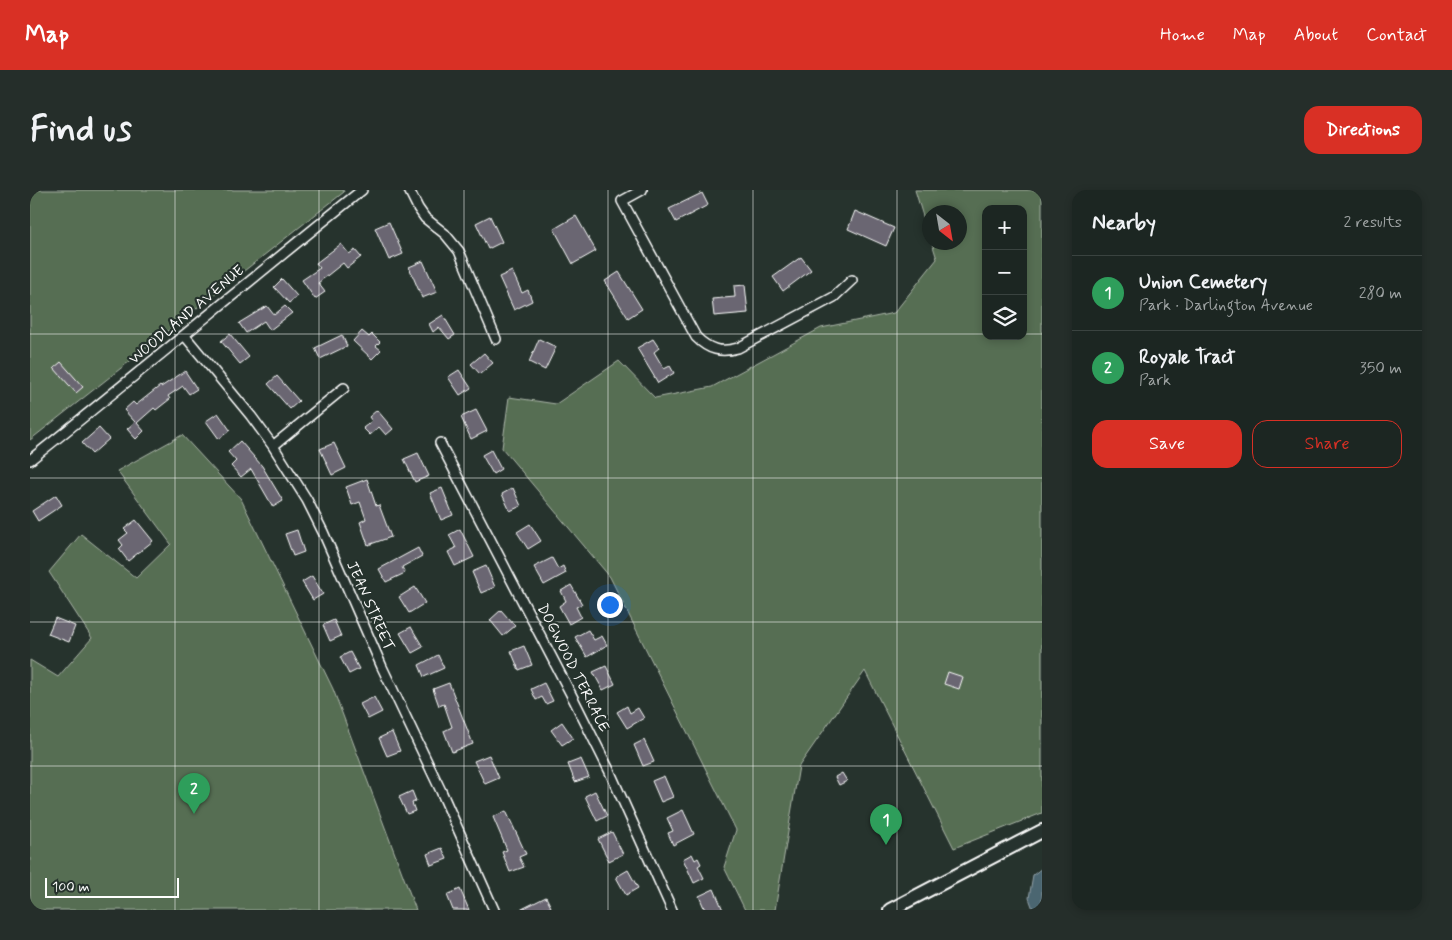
<!DOCTYPE html>
<html lang="en">
<head>
<meta charset="utf-8">
<style>
	:root { --surface:#1c2622; --page:#252e2a; --text:#f1f3f6; --muted:#a0a5a5; --line:#3a4340; --accent:#d93025 }
	body { margin:0; font-family:Mynerve,sans-serif; background:var(--page); color:var(--text) }
	.controls { position:absolute; right:15px; top:15px; display:grid; overflow:hidden; border-radius:10px; box-shadow:0 2px 8px #0003 }
	.controls button { width:45px; height:45px; display:grid; place-items:center; padding:0; border:0; border-bottom:1px solid var(--line); background:var(--surface); color:var(--text); font:25px sans-serif }
	.compass { position:absolute; left:892px; top:15px; width:45px; height:45px; border-radius:50%; background:var(--surface); box-shadow:0 2px 8px #0003; rotate:149deg }
	.scale { position:absolute; left:15px; bottom:12px; width:134px; box-sizing:border-box; padding-left:5px; border:2px solid #fff; border-top:0; font-size:14px; line-height:18px; white-space:nowrap; color:#fff; -webkit-text-stroke:4px #26332d; paint-order:stroke }
	.you { position:absolute; left:579px; top:414px; width:18px; height:18px; margin:-12px; border:4px solid #fff; border-radius:50%; background:#1a73e8; box-shadow:0 0 0 8px #1a73e833 }
	.badge { display:grid; place-items:center; width:32px; height:32px; border-radius:50%; background:var(--accent); color:#fff; font-size:16px; font-weight:700 }
	.pin { position:absolute; translate:-50% -41px; filter:drop-shadow(0 1px 2px #0008) }
	.pin::after { content:''; position:absolute; top:26px; width:18px; height:15px; background:inherit; clip-path:polygon(0 0,100% 0,50% 100%) }
	.list { margin:0; padding:0; list-style:none }
	h2 { display:flex; justify-content:space-between; align-items:center; height:65px; margin:0; padding:0 20px; font-size:21px }
	h2 small { font-size:16px; font-weight:400; color:var(--muted) }
	.list li { display:grid; grid-template-columns:32px 1fr auto; gap:15px; align-items:center; box-sizing:border-box; height:75px; padding:0 20px; border-top:1px solid var(--line) }
	.list b { display:block; font-size:19px; white-space:nowrap }
	.list p { margin:0; font-size:16px; white-space:nowrap; color:var(--muted) }
	.list em { font-size:16px; font-style:normal; color:var(--muted) }
	.actions { display:flex; gap:10px; padding:15px 20px }
	.actions a { flex:1; padding:11px 0; border:1px solid var(--accent); border-radius:15px; text-align:center; font-size:18px; color:var(--accent) }
	.actions .main { background:var(--accent); color:#fff }
	.icon { flex:none; width:28px; height:28px; fill:none; stroke:currentColor; stroke-width:2; stroke-linecap:round; stroke-linejoin:round }
	.map { position:relative; flex:none; width:1012px; height:720px; overflow:hidden; border-radius:15px }
	header { display:flex; align-items:center; gap:30px; box-sizing:border-box; height:70px; padding:0 25px; background:var(--accent); color:#fff }
	header strong { font-size:24px }
	nav { display:flex; gap:28px; margin-inline-start:auto; font-size:18px }
	.intro { display:flex; align-items:center; justify-content:space-between; box-sizing:border-box; height:120px; padding:0 30px }
	h1 { margin:0; font-size:35px }
	.button { padding:12px 22px; border-radius:15px; background:var(--accent); color:#fff; font-size:18px; font-weight:700 }
	main { display:flex; gap:30px; padding:0 30px }
	aside { flex:1; background:var(--surface); border-radius:15px; box-shadow:0 2px 8px #0003 }
	.map>svg:first-child { display:block }
	.green { fill:#576e53; stroke:#abb6a9; fill-rule:evenodd }
	.water { fill:#4c6671; stroke:#94a3aa }
	.building { fill:#6a6672; stroke:#fff }
	.lines { fill:none; stroke-linecap:round; stroke-linejoin:round }
	.street-casing { stroke:#fff; stroke-width:12 }
	.secondary-casing { stroke:#fff; stroke-width:16 }
	.street { stroke:#26332d; stroke-width:9 }
	.secondary { stroke:#26332d; stroke-width:12 }
	.grid { fill:none; stroke:#fff; stroke-width:1; stroke-opacity:0.55 }
	.labels { text-anchor:middle; dominant-baseline:central; stroke-width:4.5; stroke-linejoin:round; paint-order:stroke }
	.street-label { font-size:15px; fill:#fff; stroke:#26332d }
</style>
</head>
<body>
<header>
<strong>Map</strong>
<nav><a>Home</a><a>Map</a><a>About</a><a>Contact</a></nav>
</header>
<div class="intro"><h1>Find us</h1><a class="button">Directions</a></div>
<main>
<div class="map">
<svg width="1012" height="720" viewBox="0 0 1012 720">
	<rect width="100%" height="100%" fill="#26332d"/>
	<filter id="ink" filterUnits="userSpaceOnUse"><feTurbulence type="fractalNoise" baseFrequency=".02" numOctaves="2"/><feDisplacementMap in="SourceGraphic" scale="10" xChannelSelector="R" yChannelSelector="G"/><feConvolveMatrix kernelMatrix="1 2 1 2 8 2 1 2 1" color-interpolation-filters="sRGB"/></filter>
	<g filter="url(#ink)">
		<path class="green" d="M0,0H313L314,2L0,250Z
			M885,0H1012V623L924,658L835,481L769,576L745,720H715L694,677L706,640L580,387L472,258L479,207L526,214L589,171L625,208L682,197L791,138L864,123L907,69L902,53L929,52V22H899V46ZM956,19H993V146H956Z
			M152,245L211,309L303,499L386,720H0V470L28,487L62,448L19,382L51,344L106,388L141,354L87,281Z"/>
		<path class="water" d="M1012,678V720H1011L1003,719L999,708L1003,685Z"/>
		<path class="building" d="M672,3L678,15L646,32L639,19Z
			M825,21L864,38L856,56L818,39Z
			M460,26L472,52L458,59L446,33Z
			M546,26L566,61L543,74L524,39Z
			M359,32L373,64L359,70L345,38Z
			M311,54L319,64L325,60L331,67L317,78L313,73L288,93L295,102L285,109L272,90L290,78L286,73Z
			M771,67L781,80L753,101L743,87Z
			M393,71L407,102L392,108L379,77Z
			M482,81L492,103L498,100L502,111L484,120L469,87Z
			M589,82L612,119L598,128L575,91Z
			M252,89L267,106L259,113L244,97Z
			M715,95L718,123L684,126L682,109L705,107L704,96Z
			M237,116L244,125L255,116L262,123L240,140L234,131L216,143L209,133Z
			M413,125L425,145L419,149L409,137L403,142L399,134Z
			M332,141L339,147L342,144L350,152L346,156L351,160L342,169L323,151Z
			M200,144L219,167L210,174L191,151Z
			M312,145L317,156L290,169L285,158Z
			M509,149L526,157L515,180L499,172Z
			M623,149L629,158L624,162L634,179L640,176L644,183L628,193L607,158Z
			M454,163L463,173L450,184L441,174Z
			M31,172L53,197L46,203L24,178Z
			M429,180L441,198L430,205L418,187Z
			M155,181L167,199L159,204L153,196L138,206L140,209L126,220L124,218L107,233L114,241L106,249L97,239L105,232L94,220L103,212L106,215L130,196L131,197Z
			M247,186L269,211L260,219L238,194Z
			M347,220L363,239L356,245L349,237L340,245L333,238L342,231L339,227Z
			M446,220L457,241L441,249L431,227Z
			M188,223L200,240L189,249L176,231Z
			M69,238L79,249L62,264L52,253Z
			M210,251L232,276L253,311L243,317L221,279L211,287L201,276L206,271L198,262Z
			M304,253L316,278L302,285L290,259Z
			M461,260L471,279L463,284L452,265Z
			M388,263L399,286L385,292L374,269Z
			M337,289L346,316L349,315L361,347L338,355L330,332L336,329L330,312L322,315L316,297Z
			M412,298L423,325L411,330L400,303Z
			M483,298L491,316L480,321L472,304Z
			M26,305L32,315L8,331L2,321Z
			M106,330L123,351L98,371L89,359L93,355L89,350L98,343L94,339Z
			M500,334L511,351L498,359L487,342Z
			M430,339L444,367L425,376L418,362L426,358L419,345Z
			M267,340L274,362L263,366L255,344Z
			M388,358L392,366L372,377L375,383L356,392L349,379Z
			M522,368L528,379L533,376L536,383L514,395L504,377Z
			M456,376L465,397L451,403L442,382Z
			M282,386L293,404L283,410L272,392Z
			M541,395L552,414L546,417L551,427L539,434L529,416L536,411L531,401Z
			M385,397L395,413L379,423L369,407Z
			M471,420L485,436L473,446L460,430Z
			M25,428L45,436L39,452L18,444Z
			M304,430L311,446L300,451L293,435Z
			M381,437L393,457L382,463L370,443Z
			M558,440L564,450L572,446L577,455L557,467L545,447Z
			M494,456L502,475L489,480L481,461Z
			M320,462L329,479L319,484L310,467Z
			M408,465L414,478L394,487L389,475Z
			M576,476L585,494L573,500L563,482Z
			M918,482L933,487L929,499L914,494Z
			M419,493L443,554L422,562L414,541L422,537L414,514L409,516L403,499Z
			M514,493L523,511L516,514L512,507L506,510L501,499Z
			M344,507L352,522L338,529L330,514Z
			M597,516L600,523L608,518L614,528L597,538L587,522Z
			M532,532L543,548L532,555L521,540Z
			M362,542L370,561L357,566L349,548Z
			M614,550L624,572L613,576L604,555Z
			M459,565L469,588L455,594L444,571Z
			M551,569L559,587L545,592L538,574Z
			M812,583L817,591L809,595L805,587Z
			M634,586L643,607L631,612L622,591Z
			M382,601L386,611L382,613L385,621L377,624L369,607Z
			M565,601L577,626L567,631L555,606Z
			M653,620L664,644L643,655L638,643L643,641L637,628Z
			M476,621L496,664L489,667L494,677L480,682L472,662L477,660L463,627Z
			M582,642L593,664L579,671L568,649Z
			M412,658L417,669L401,675L397,664Z
			M662,664L665,670L668,668L671,674L668,676L674,688L664,693L653,669Z
			M598,680L608,698L596,705L586,687Z
			M430,699L439,720H423L417,705Z
			M684,699L693,720H675L669,706Z
			M516,707L521,717L514,720H490Z"/>
		<g class="lines">
			<defs>
				<path id="street" d="M379,0L388,18L395,28L415,44L429,61L466,149
					M612,0L592,11L666,147C679,160 691,163 708,158L804,107L822,90
					M155,146L221,226L243,256L277,310L293,342L352,477L411,601L464,720
					M410,253L544,510L579,580L642,720
					M243,256L314,198
					M0,270C112,181 221,89 332,0"/>
				<path id="secondary" d="M860,720L1012,641"/>
			</defs>
			<use href="#street" class="street-casing"/>
			<use href="#secondary" class="secondary-casing"/>
			<use href="#street" class="street"/>
			<use href="#secondary" class="secondary"/>
		</g>
	</g>
	<path class="grid" d="M145,0V720M289,0V720M434,0V720M578,0V720M723,0V720M867,0V720M0,144H956M993,144H1012M0,288H1012M0,432H1012M0,576H1012"/>
	<g class="labels">
		<g class="street-label">
			<text transform="translate(157 125) rotate(-40)">WOODLAND AVENUE</text>
			<text transform="translate(340 416) rotate(66)">JEAN STREET</text>
			<text transform="translate(543 478) rotate(63)">DOGWOOD TERRACE</text>
		</g>
	</g>
</svg>
<div class="controls">
<button>+</button>
<button>−</button>
<button><svg class="icon" aria-label="layers" viewBox="0 0 24 24"><path d="M12 4l9 5-9 5-9-5zM3 14l9 5 9-5"/></svg></button>
</div>
<svg class="compass" viewBox="-18 -18 36 36"><path d="M0-13l5 13h-10z" fill="#e53935"/><path d="M0 13l5-13h-10z" fill="#a0a5a5"/></svg>
<div class="scale">100 m</div>
<div class="you"></div>
<div class="pin badge" style="left:856px;top:655px;background:#2e9e5b">1</div>
<div class="pin badge" style="left:164px;top:624px;background:#2e9e5b">2</div>
</div>
<aside>
<h2>Nearby<small>2 results</small></h2>
<ul class="list">
<li><span class="badge" style="background:#2e9e5b">1</span><div><b>Union Cemetery</b><p>Park · Darlington Avenue</p></div><em>280 m</em></li>
<li><span class="badge" style="background:#2e9e5b">2</span><div><b>Royale Tract</b><p>Park</p></div><em>350 m</em></li>
</ul>
<div class="actions"><a class="main">Save</a><a>Share</a></div>
</aside>
</main>
</body>
</html>
